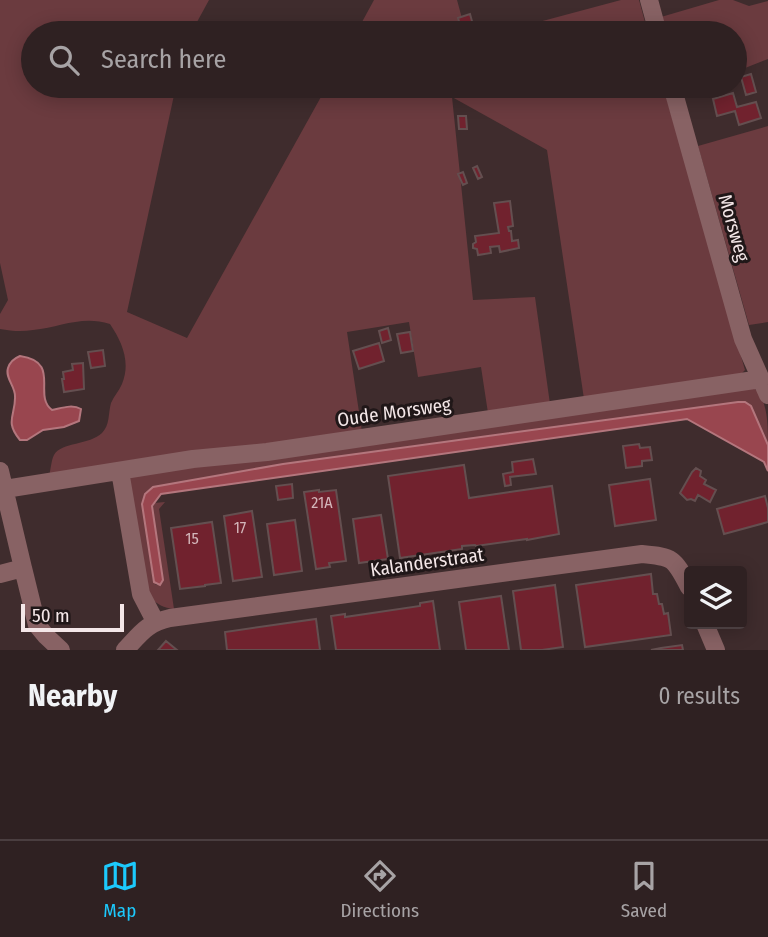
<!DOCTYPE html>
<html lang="en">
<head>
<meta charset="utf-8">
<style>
	:root { --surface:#2f2122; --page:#3b2e2f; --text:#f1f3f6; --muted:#a7a3a5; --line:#4a3e40; --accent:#1cc9fc }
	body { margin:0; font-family:"Fira Sans Condensed",sans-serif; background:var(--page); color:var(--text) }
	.controls { position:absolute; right:21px; bottom:21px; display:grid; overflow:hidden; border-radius:7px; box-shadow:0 4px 18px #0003 }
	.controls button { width:63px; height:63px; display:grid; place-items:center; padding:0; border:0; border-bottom:2px solid var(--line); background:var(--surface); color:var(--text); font:35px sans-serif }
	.scale { position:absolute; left:21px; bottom:18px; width:103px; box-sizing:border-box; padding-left:7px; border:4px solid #f4e7e8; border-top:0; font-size:19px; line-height:24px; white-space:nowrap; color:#f4e7e8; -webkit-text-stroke:5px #201718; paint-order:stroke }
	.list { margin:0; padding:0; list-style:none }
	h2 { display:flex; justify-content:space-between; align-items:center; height:91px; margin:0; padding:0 28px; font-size:30px }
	h2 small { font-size:23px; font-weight:400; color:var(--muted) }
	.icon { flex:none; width:38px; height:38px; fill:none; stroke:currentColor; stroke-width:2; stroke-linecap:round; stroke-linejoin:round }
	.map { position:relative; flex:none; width:768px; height:650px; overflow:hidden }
	.search { position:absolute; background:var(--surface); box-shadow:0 4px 18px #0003; left:21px; right:21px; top:21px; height:77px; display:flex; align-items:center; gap:18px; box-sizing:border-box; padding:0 24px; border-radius:38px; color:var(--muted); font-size:26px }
	.sheet { height:189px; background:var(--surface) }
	nav { display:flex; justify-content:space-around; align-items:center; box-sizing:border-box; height:98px; border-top:2px solid var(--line); background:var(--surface); font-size:19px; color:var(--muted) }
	nav a { display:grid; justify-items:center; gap:4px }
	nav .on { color:var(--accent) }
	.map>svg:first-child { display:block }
	.green { fill:#6b3b3f }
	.water { fill:#99464f; stroke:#b4767d; stroke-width:2 }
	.building { fill:#71222e; stroke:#644f50; stroke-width:2 }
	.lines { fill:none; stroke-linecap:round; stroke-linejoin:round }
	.minor { stroke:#886264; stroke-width:18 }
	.labels { text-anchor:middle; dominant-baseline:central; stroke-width:6; stroke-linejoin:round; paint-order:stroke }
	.number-label { font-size:16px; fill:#d3b6ba }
	.street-label { font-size:19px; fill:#f4e7e8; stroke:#201718 }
</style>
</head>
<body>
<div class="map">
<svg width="768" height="650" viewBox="0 0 768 650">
	<rect width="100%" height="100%" fill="#3f2c2d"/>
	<path class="green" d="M0,0H209L191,33H33V86H176L127,312L187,338L327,86H663L745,370L738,377L584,399L547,150L452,97L473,300L535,297L550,404L488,413L481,367L418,377L409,322L347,332L362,432L49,476C51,469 51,461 54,455C61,442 90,445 102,433C110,425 108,414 111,403C114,396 119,391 122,384C131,362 122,342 110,324C82,315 61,327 33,330C22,332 11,331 0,329V314L8,300L0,263Z
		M374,0H457L466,33H356Z
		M621,0H639L648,33H498Z
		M719,0H733L749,6L768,1V59L735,72V33H666L661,17Z
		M768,126V322L749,325L698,146Z
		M754,388C768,400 768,425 768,445L751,406L738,402L283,464L153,487L142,504L153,579L156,585H160L152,506L154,503L165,502L159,509L174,609C164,608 157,604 150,598L129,480L132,476Z"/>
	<path class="water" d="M20,356C62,362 32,395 52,410C62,408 72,404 81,409L79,421L64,427L43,430L27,440H20C4,421 16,415 15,396C15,386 5,378 8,368C10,362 15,358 20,356Z
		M738,402H745L751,406L768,445V471L764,462L687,419L161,494L152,506L163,580L160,585L154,582L142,504L145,494L153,487L283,464Z"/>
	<path class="building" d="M470,14L473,25L461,28L458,18Z
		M751,74L756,92L746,95L741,77Z
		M733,93L737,107L756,102L761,118L739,125L735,111L717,116L713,99Z
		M458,116H466L467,129H459Z
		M477,166L482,177L478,179L473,168Z
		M463,172L467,183L463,185L458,174Z
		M510,201L513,226L508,227L509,231H511L512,241L518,240L519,248L500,252L499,246L490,247L491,253L478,255L477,249L473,248V244L476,242L475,236L499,233L494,203Z
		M388,328L391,340L382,343L379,331Z
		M410,332L413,351L401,353L397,334Z
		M379,343L384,361L359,369L353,351Z
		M103,350L105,366L91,368L88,352Z
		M83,363L84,389L64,392L62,379H64L63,372L73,370L72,364Z
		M639,444L640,448L650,447L652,460L642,461V466L626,468L623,446Z
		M533,459L536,474L510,477L511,485L505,486L503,474L513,472L512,462Z
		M464,465L469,498L552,486L559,534L527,540V539L476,546L475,545L462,546V549L400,558L388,476Z
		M696,468L701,471L700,476L706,480L704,484L716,490L710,502L698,495L695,501L691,499L687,500L680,493L692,472Z
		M650,479L656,520L615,526L609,485Z
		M292,484L293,498L278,500L276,486Z
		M319,490V492L336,490L346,561L329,563L330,567L316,569L304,492Z
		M765,496L768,508V522L724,534L717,509Z
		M252,511L262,577L233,581L224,516Z
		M381,515L388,559L359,563L353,519Z
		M295,520L302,571L274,575L267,524Z
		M212,522L221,583L205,585V586L180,589L171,528Z
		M651,574L653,594H657L659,604H662L664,614L668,613L671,635L585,647L576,585Z
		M555,585L563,647L542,650H521L513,591Z
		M501,596L509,650H466L459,602Z
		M433,601L440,650H336L331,616L345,614V617L420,606V603Z
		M316,619L320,650H227L225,632Z
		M166,641L177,650H158Z
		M682,645L683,650H651L661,648Z"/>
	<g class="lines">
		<path class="minor" d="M649,0L658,33
			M672,86L743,339L768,395
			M0,471L23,568
			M120,471L141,594L155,621
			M5,489L193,459L267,452L761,379
			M0,574L23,568L37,625L46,636L61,650
			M705,624L716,650
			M125,650C141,633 147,623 170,618L642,554C674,557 674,558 689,587"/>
	</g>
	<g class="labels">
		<g class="number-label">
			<text x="322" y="502">21A</text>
			<text x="240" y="527">17</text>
			<text x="192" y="538">15</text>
		</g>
		<g class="street-label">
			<text transform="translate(734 228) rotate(74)">Morsweg</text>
			<text transform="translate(394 412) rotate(-8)">Oude Morsweg</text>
			<text transform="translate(427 562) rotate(-8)">Kalanderstraat</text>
		</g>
	</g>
</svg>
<div class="controls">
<button><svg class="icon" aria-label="layers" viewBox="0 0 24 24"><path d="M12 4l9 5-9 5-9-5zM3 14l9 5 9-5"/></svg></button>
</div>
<div class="scale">50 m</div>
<div class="search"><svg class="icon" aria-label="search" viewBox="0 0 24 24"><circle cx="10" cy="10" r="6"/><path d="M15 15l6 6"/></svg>Search here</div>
</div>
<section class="sheet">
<h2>Nearby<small>0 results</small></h2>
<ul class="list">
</ul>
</section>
<nav>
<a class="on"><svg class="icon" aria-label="map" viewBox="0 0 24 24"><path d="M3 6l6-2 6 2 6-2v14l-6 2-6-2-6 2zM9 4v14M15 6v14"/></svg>Map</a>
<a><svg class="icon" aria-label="directions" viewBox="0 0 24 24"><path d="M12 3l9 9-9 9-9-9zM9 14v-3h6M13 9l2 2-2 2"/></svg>Directions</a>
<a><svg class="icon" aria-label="saved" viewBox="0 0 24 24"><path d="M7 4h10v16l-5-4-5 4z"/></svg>Saved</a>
</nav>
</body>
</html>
